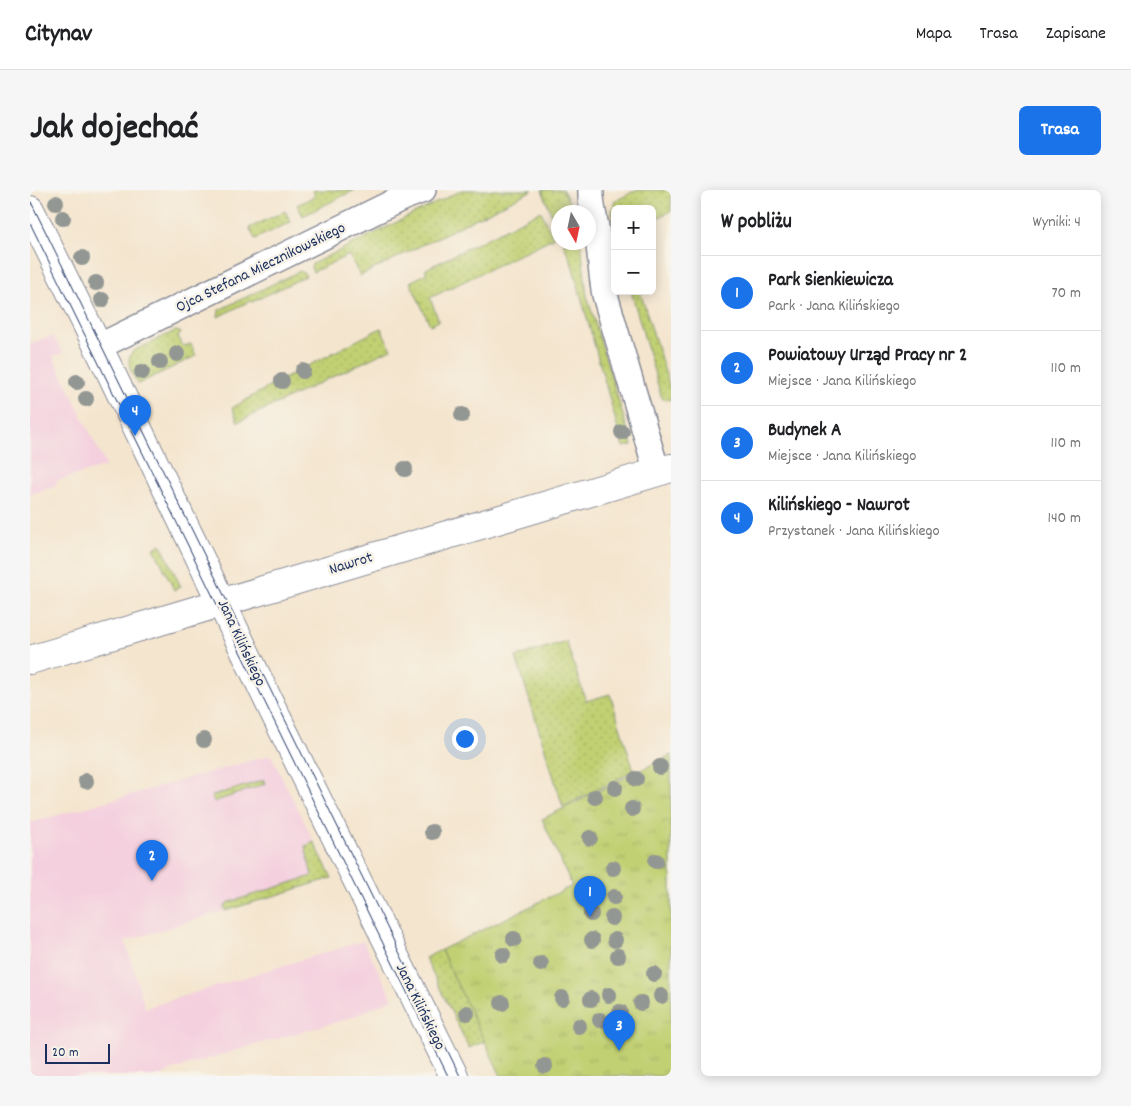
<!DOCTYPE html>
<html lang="pl">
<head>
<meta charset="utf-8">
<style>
	:root { --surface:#fff; --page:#f6f6f6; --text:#202124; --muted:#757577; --line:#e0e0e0; --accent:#1a73e8 }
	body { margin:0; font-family:Dekko,sans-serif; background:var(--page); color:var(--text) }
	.controls { position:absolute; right:15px; top:15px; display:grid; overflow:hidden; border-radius:8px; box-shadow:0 2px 12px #0003 }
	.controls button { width:45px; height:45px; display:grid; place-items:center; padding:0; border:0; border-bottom:1px solid var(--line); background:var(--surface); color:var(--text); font:25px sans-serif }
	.compass { position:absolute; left:521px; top:15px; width:45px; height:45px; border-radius:50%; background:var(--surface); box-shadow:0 2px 12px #0003; rotate:171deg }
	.scale { position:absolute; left:15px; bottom:12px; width:65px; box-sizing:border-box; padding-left:5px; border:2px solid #1b2f5e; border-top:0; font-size:14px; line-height:18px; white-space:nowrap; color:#1b2f5e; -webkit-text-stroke:4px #f7f3e8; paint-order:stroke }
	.you { position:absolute; left:434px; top:548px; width:18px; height:18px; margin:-12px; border:4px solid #fff; border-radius:50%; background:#1a73e8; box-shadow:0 0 0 8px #1a73e833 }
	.badge { display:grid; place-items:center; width:32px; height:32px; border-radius:50%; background:var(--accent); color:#fff; font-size:16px; font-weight:700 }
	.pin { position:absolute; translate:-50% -41px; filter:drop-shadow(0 1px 2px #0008) }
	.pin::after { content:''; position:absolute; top:26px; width:18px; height:15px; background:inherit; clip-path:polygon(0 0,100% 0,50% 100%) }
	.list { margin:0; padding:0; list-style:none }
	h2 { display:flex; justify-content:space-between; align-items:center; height:65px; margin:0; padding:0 20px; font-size:21px }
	h2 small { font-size:16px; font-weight:400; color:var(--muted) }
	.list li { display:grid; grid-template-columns:32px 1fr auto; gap:15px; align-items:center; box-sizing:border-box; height:75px; padding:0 20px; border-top:1px solid var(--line) }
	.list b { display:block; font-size:19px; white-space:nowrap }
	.list p { margin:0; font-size:16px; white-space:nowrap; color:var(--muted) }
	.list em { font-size:16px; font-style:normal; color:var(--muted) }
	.map { position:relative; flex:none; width:641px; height:886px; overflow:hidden; border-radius:8px }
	header { display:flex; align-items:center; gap:30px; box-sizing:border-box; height:70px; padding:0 25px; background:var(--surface); border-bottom:1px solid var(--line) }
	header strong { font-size:24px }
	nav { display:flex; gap:28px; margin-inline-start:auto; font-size:18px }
	.intro { display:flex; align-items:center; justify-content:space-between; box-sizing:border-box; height:120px; padding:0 30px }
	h1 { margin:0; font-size:35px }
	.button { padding:12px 22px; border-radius:8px; background:var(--accent); color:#fff; font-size:18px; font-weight:700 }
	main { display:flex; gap:30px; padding:0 30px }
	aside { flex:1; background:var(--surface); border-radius:8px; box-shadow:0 2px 12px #0003 }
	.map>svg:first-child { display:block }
	.built { fill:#f4cfde }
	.grass { fill:url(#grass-dots); stroke:#6e8068 }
	.park { fill:url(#park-tufts); stroke:#6e8068 }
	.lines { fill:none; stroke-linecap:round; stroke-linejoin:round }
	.street-casing { stroke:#888a96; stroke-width:28 }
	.secondary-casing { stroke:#888a96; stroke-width:30 }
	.street { stroke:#fff; stroke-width:25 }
	.secondary { stroke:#fff; stroke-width:28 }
	.tram { stroke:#1b2f5e; stroke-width:1 }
	.tree { fill:#939793 }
	.labels { text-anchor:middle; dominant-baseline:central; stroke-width:5; stroke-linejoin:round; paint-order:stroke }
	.street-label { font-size:16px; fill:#1b2f5e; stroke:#f7f3e8 }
</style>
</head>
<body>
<header>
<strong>Citynav</strong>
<nav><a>Mapa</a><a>Trasa</a><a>Zapisane</a></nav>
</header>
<div class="intro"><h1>Jak dojechać</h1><a class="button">Trasa</a></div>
<main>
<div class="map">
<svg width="641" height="886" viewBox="0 0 641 886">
	<defs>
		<pattern id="grass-dots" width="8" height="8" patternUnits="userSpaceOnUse" patternTransform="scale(1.25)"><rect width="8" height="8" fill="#c1d072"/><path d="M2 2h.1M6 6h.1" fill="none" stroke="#a5b365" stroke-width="1.8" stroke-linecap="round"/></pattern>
		<pattern id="park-tufts" width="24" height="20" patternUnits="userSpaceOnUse" patternTransform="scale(1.25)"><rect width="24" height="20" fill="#c1d072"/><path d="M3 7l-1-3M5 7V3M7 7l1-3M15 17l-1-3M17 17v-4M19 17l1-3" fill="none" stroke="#a5b365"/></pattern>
	</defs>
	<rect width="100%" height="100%" fill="#f7f3e8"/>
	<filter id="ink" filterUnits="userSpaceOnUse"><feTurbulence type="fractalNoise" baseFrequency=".02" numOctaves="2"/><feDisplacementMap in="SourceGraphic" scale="10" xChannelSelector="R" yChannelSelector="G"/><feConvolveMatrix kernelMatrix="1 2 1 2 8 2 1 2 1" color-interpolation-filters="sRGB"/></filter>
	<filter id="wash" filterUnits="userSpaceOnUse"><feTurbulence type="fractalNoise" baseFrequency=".0096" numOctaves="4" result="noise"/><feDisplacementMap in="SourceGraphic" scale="20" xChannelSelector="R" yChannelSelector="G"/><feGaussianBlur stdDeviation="1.12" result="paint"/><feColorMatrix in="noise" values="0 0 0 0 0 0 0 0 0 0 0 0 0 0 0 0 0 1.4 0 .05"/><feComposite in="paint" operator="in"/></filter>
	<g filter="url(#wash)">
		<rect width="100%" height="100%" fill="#f4e5ce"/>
		<path class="built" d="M23,146L33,163L23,166L76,276L26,291L27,296L0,304V153Z
			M241,565L302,688L95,751L115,818L333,751L363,809L317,829L207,860L134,883L135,886H0V633Z"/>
		<path class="grass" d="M285,0H325L273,26L267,15L285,6L283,1Z
			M432,0H503L330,86L319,65L283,82L281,77L282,74Z
			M512,0H533L544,22H528V41Z
			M606,0H641V21L622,31V19H585V42L582,21L585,11Z
			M255,21L261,32L225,49L219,38Z
			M511,21L523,48L400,108L409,131L400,135L380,92L396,84V79Z
			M533,53H551L557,106L602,255L593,257L541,71Z
			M270,81L274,83L276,86L222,112L220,111L188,127L189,120Z
			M601,101H610L641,201V210L633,209L631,206Z
			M351,138L361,159L208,232L202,218L247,192Z
			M145,141L150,142L151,144L148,146L153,156L161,154L166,166L108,194C102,183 94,173 103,161Z
			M131,354L151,397L144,400L124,358Z
			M536,451L556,511L580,504L604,581L533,617L486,467Z
			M234,590L235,594L184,612L182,606Z
			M284,652L302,688L195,721L194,718L197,713L282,686L275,656Z
			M411,760L455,851L439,858L395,768Z"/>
		<path class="park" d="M641,565V886H471L411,760L542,696L512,629Z"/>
	</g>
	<g filter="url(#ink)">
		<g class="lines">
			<defs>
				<path id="street" d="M561,0C560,15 565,28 567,43C571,64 571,85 575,105L627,282
					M68,157L372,8L393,0"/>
				<path id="secondary" d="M0,20L81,183L242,518L424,886
					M0,470L641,278"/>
			</defs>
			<use href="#street" class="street-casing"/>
			<use href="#secondary" class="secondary-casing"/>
			<use href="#street" class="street"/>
			<use href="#secondary" class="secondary"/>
			<path class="tram" d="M0,10L430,886
				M0,33L418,886"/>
		</g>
		<g class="tree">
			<circle cx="26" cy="13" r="8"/>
			<circle cx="33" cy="28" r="8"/>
			<circle cx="52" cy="68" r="8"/>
			<circle cx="66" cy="93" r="8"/>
			<circle cx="72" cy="110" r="8"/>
			<circle cx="147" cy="164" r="8"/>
			<circle cx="130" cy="172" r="8"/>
			<circle cx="273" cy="181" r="8"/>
			<circle cx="112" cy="182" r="8"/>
			<circle cx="252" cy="191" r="8"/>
			<circle cx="47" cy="192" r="8"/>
			<circle cx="56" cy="209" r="8"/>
			<circle cx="432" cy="225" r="8"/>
			<circle cx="592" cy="242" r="8"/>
			<circle cx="375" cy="279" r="8"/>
			<circle cx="174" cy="550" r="8"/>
			<circle cx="630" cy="577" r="8"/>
			<circle cx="606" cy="589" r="8"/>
			<circle cx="56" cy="591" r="8"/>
			<circle cx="585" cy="598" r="8"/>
			<circle cx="565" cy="607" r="8"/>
			<circle cx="602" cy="619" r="8"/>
			<circle cx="402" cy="642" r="8"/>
			<circle cx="560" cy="648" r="8"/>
			<circle cx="626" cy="671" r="8"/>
			<circle cx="583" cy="678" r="8"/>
			<circle cx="584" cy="707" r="8"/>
			<circle cx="561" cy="724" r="8"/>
			<circle cx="582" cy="728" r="8"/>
			<circle cx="484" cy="749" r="8"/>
			<circle cx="562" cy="750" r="8"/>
			<circle cx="585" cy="750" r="8"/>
			<circle cx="473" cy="765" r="8"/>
			<circle cx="588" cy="766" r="8"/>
			<circle cx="511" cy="774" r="8"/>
			<circle cx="624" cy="784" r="8"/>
			<circle cx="579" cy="805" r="8"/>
			<circle cx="631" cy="806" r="8"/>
			<circle cx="532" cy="808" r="8"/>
			<circle cx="561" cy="809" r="8"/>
			<circle cx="472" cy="813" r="8"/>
			<circle cx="611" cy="813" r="8"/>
			<circle cx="590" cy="822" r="8"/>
			<circle cx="437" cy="823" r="8"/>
			<circle cx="570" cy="830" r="8"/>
			<circle cx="549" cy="836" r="8"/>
			<circle cx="515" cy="876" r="8"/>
		</g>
	</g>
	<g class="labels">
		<g class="street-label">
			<text transform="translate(231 78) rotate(-26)">Ojca Stefana Miecznikowskiego</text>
			<text transform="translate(321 374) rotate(-17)">Nawrot</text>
			<text transform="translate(211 453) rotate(65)">Jana Kilińskiego</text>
			<text transform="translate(390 817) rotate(64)">Jana Kilińskiego</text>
		</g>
	</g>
</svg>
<div class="controls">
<button>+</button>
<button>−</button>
</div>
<svg class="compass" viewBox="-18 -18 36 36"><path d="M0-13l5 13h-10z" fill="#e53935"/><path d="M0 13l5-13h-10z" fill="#757577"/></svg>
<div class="scale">20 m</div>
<div class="you"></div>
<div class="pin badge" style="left:560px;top:727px">1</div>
<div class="pin badge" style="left:122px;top:691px">2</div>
<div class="pin badge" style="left:589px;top:861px">3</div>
<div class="pin badge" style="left:105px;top:246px">4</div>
</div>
<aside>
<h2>W pobliżu<small>Wyniki: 4</small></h2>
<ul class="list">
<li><span class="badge">1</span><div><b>Park Sienkiewicza</b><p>Park · Jana Kilińskiego</p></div><em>70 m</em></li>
<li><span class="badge">2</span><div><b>Powiatowy Urząd Pracy nr 2</b><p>Miejsce · Jana Kilińskiego</p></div><em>110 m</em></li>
<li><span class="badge">3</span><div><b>Budynek A</b><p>Miejsce · Jana Kilińskiego</p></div><em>110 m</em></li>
<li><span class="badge">4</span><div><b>Kilińskiego - Nawrot</b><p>Przystanek · Jana Kilińskiego</p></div><em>140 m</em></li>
</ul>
</aside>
</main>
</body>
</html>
